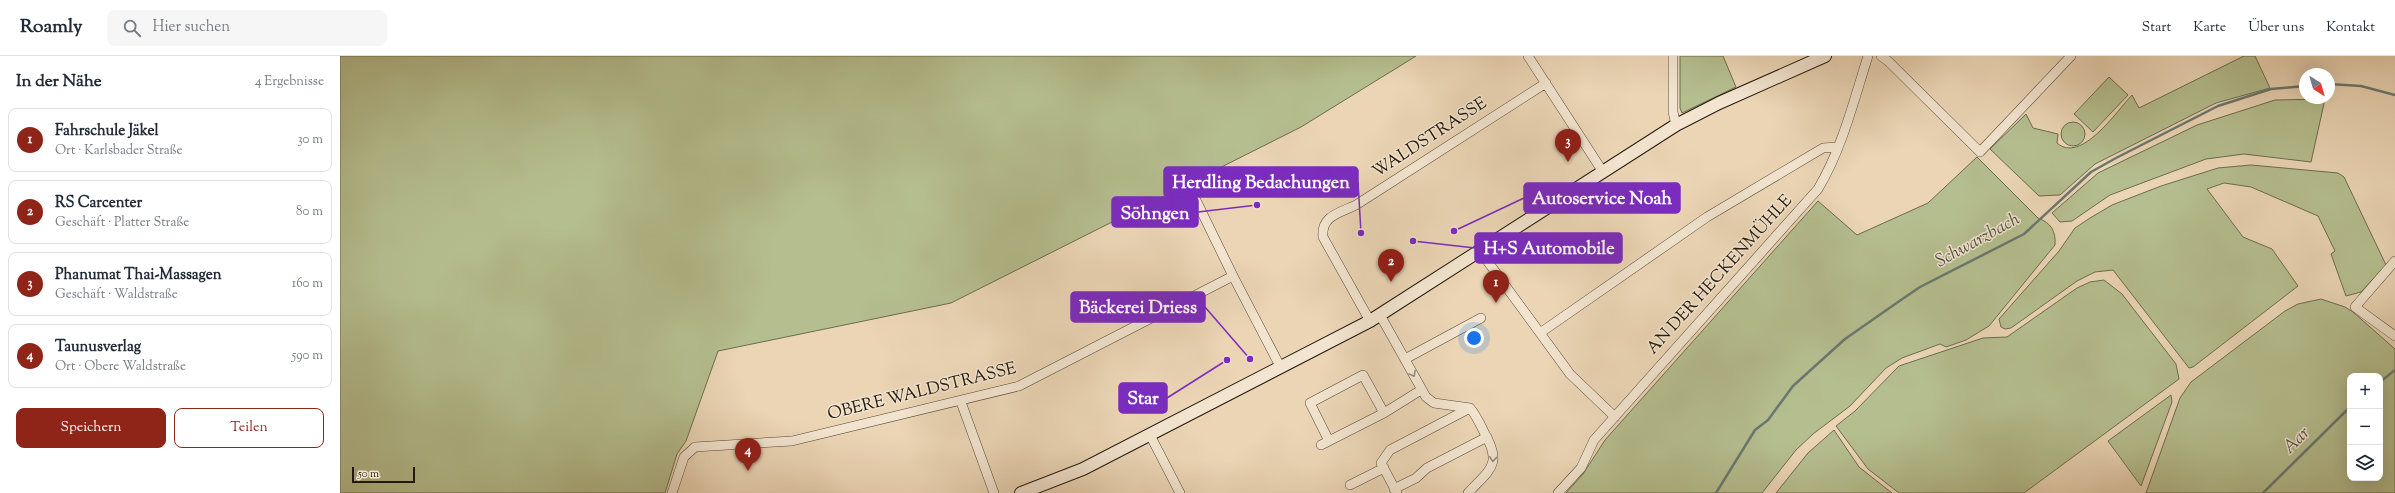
<!DOCTYPE html>
<html lang="de">
<head>
<meta charset="utf-8">
<style>
	:root { --surface:#fff; --page:#f6f6f7; --text:#1f2937; --muted:#747a83; --line:#e0e1e3; --accent:#8f2418 }
	body { margin:0; font-family:"Sorts Mill Goudy",serif; background:var(--page); color:var(--text) }
	.controls { position:absolute; right:12px; bottom:12px; display:grid; overflow:hidden; border-radius:8px; box-shadow:0 4px 16px #0002 }
	.controls button { width:36px; height:36px; display:grid; place-items:center; padding:0; border:0; border-bottom:1px solid var(--line); background:var(--surface); color:var(--text); font:20px sans-serif }
	.compass { position:absolute; left:1959px; top:12px; width:36px; height:36px; border-radius:50%; background:var(--surface); box-shadow:0 4px 16px #0002; rotate:143deg }
	.scale { position:absolute; left:12px; bottom:10px; width:63px; box-sizing:border-box; padding-left:4px; border:2px solid #23190e; border-top:0; font-size:11px; line-height:14px; white-space:nowrap; color:#23190e; -webkit-text-stroke:3px #f2e4cf; paint-order:stroke }
	.you { position:absolute; left:1134px; top:282px; width:14px; height:14px; margin:-10px; border:3px solid #fff; border-radius:50%; background:#1a73e8; box-shadow:0 0 0 6px #1a73e833 }
	.badge { display:grid; place-items:center; width:26px; height:26px; border-radius:50%; background:var(--accent); color:#fff; font-size:13px; font-weight:700 }
	.pin { position:absolute; translate:-50% -33px; filter:drop-shadow(0 1px 2px #0008) }
	.pin::after { content:''; position:absolute; top:21px; width:14px; height:12px; background:inherit; clip-path:polygon(0 0,100% 0,50% 100%) }
	.list { margin:0; padding:0; list-style:none }
	h2 { display:flex; justify-content:space-between; align-items:center; height:52px; margin:0; padding:0 16px; font-size:17px }
	h2 small { font-size:13px; font-weight:400; color:var(--muted) }
	.list li { display:grid; grid-template-columns:26px 1fr auto; gap:12px; align-items:center; box-sizing:border-box; height:64px; margin:0 8px 8px; padding:0 8px; border:1px solid var(--line); border-radius:8px }
	.list b { display:block; font-size:15px; white-space:nowrap }
	.list p { margin:0; font-size:13px; white-space:nowrap; color:var(--muted) }
	.list em { font-size:13px; font-style:normal; color:var(--muted) }
	.actions { display:flex; gap:8px; padding:12px 16px }
	.actions a { flex:1; padding:9px 0; border:1px solid var(--accent); border-radius:8px; text-align:center; font-size:14px; color:var(--accent) }
	.actions .main { background:var(--accent); color:#fff }
	.icon { flex:none; width:22px; height:22px; fill:none; stroke:currentColor; stroke-width:2; stroke-linecap:round; stroke-linejoin:round }
	.map { position:relative; flex:none; width:2055px; height:437px; overflow:hidden }
	header { display:flex; align-items:center; gap:24px; box-sizing:border-box; height:56px; padding:0 20px; background:var(--surface); border-bottom:1px solid var(--line) }
	header strong { font-size:19px }
	nav { display:flex; gap:22px; margin-inline-start:auto; font-size:14px }
	.search { width:280px; height:36px; background:var(--page); display:flex; align-items:center; gap:10px; box-sizing:border-box; padding:0 14px; border-radius:8px; color:var(--muted); font-size:15px }
	main { display:flex }
	aside { flex:1; background:var(--surface) }
	.map>svg:first-child { display:block }
	.green { fill:#b5be8f; stroke:#6c6c4e; fill-rule:evenodd }
	.lines { fill:none; stroke-linecap:round; stroke-linejoin:round }
	.stream { stroke:#6a7870; stroke-width:2.5 }
	.minor-casing { stroke:#554838; stroke-width:10 }
	.secondary-casing { stroke:#23190e; stroke-width:14 }
	.minor { stroke:#f2e4cf; stroke-width:9 }
	.secondary { stroke:#f2e4cf; stroke-width:12 }
	.oneway { stroke:#958978 }
	.labels { text-anchor:middle; dominant-baseline:central; stroke-width:3; stroke-linejoin:round; paint-order:stroke }
	.street-label { font-size:17px; fill:#23190e; stroke:#f2e4cf }
	.water-label { font-size:18px; font-style:italic; fill:#4c5147; stroke:#f2e4cf }
	.leader { fill:none; stroke:#7b2cbf; stroke-width:1.5 }
	.callout-dot { fill:#7b2cbf; stroke:#f2e4cf; stroke-width:1.5 }
	.callout { fill:#7b2cbf; stroke:#7b2cbf; stroke-width:1.5 }
	.callout-label { font-size:18px; text-anchor:middle; font-weight:bold; fill:#fff }
</style>
</head>
<body>
<header>
<strong>Roamly</strong>
<div class="search"><svg class="icon" aria-label="search" viewBox="0 0 24 24"><circle cx="10" cy="10" r="6"/><path d="M15 15l6 6"/></svg>Hier suchen</div>
<nav><a>Start</a><a>Karte</a><a>Über uns</a><a>Kontakt</a></nav>
</header>
<main>
<aside>
<h2>In der Nähe<small>4 Ergebnisse</small></h2>
<ul class="list">
<li><span class="badge">1</span><div><b>Fahrschule Jäkel</b><p>Ort · Karlsbader Straße</p></div><em>30 m</em></li>
<li><span class="badge">2</span><div><b>RS Carcenter</b><p>Geschäft · Platter Straße</p></div><em>80 m</em></li>
<li><span class="badge">3</span><div><b>Phanumat Thai-Massagen</b><p>Geschäft · Waldstraße</p></div><em>160 m</em></li>
<li><span class="badge">4</span><div><b>Taunusverlag</b><p>Ort · Obere Waldstraße</p></div><em>590 m</em></li>
</ul>
<div class="actions"><a class="main">Speichern</a><a>Teilen</a></div>
</aside>
<div class="map">
<svg width="2055" height="437" viewBox="0 0 2055 437">
	<rect width="100%" height="100%" fill="#ebd5b5"/>
	<filter id="stains"><feTurbulence type="fractalNoise" baseFrequency=".005" numOctaves="4"/><feColorMatrix values="0 0 0 0 .2 0 0 0 0 .09 0 0 0 0 .02 0 0 0 .5 -.17"/></filter>
	<radialGradient id="worn" r=".72"><stop offset=".6" stop-color="#630" stop-opacity="0"/><stop offset="1" stop-color="#630" stop-opacity=".3"/></radialGradient>
	<path class="green" d="M0,0H1076L961,71L611,247L378,295L346,385L337,398L325,437H0Z
		M1340,0H1383L1396,31L1342,57L1340,52Z
		M1904,0H1915L1930,32L1876,47L1755,108L1720,139L1699,140L1650,93L1686,58L1693,72L1718,78L1717,87C1741,108 1776,56 1792,39L1799,52Z
		M1769,21L1788,39L1753,76L1734,58Z
		M1985,43L1971,106L1904,98L1866,103L1770,139L1732,165L1720,166L1712,157L1758,117L1857,69L1935,44Z
		M1721 78a12 12 0 1 1 24 0a12 12 0 1 1-24 0Z
		M1637,101L1698,162C1711,167 1716,175 1715,189L1649,270L1626,284L1606,291L1600,288L1562,302L1546,312L1510,350L1473,378L1456,394L1422,437H1226L1243,418L1265,384L1478,145L1517,179L1588,147Z
		M1911,109L1998,117L2004,121L2046,209L2021,236L2006,240L1991,198L1995,195L1978,160L1911,131L1884,127L1867,133L1903,181L1932,193L1958,230L1853,311L1849,312L1773,214L1755,216L1737,225L1671,272L1665,273L1661,271L1659,263L1719,195L1735,172L1750,162L1772,149L1821,130L1878,112Z
		M1764,224L1782,238L1836,308L1839,323L1684,437H1559L1528,413L1496,370L1515,355L1559,310L1643,282L1667,281L1737,232L1750,226Z
		M1981,243L2005,251L2013,256L2055,293V437H1806L1840,342L1851,326L1945,255L1958,248ZM2010,320H2040V422H2010Z
		M1831,339L1832,346L1801,430L1768,385Z
		M1494,374L1519,411L1552,437H1436L1468,397Z"/>
	<g class="lines">
		<path class="stream" d="M1989,28L2021,30L2055,39
			M2040,326L2055,314
			M1376,437L1415,374L1428,364L1453,330L1505,283L1558,246L1580,231L1684,178L1751,116L1776,102L1878,50L1931,33L1965,30
			M1923,437L2010,351"/>
		<defs>
			<path id="minor" d="M1188,0L1263,116
				M1333,0V56L1336,69
				M1541,0L1548,5L1640,96L1731,0
				M851,134L893,220
				M1140,195L1230,318L1275,361
				M2055,205L2015,251L2055,280
				M1040,259L1086,341L1094,347L1130,352C1136,359 1140,368 1144,376C1163,409 1150,413 1128,437
				M1030,265L983,181C981,160 999,157 1016,149L1206,27
				M1200,277L1367,161L1483,92L1497,91
				M1065,303L1141,262
				M621,346L654,437
				M810,379L840,437
				M989,385L970,347L1023,319L1044,357
				M981,389L1044,357L1081,334
				M1010,429L1044,412
				M1054,433L1076,422L1087,412L1147,381
				M332,437L344,401L355,391L452,385L679,330L893,220L941,312
				M1057,437L1041,407L1050,394L1130,352
				M1218,437L1241,412L1254,384L1478,133C1502,93 1514,44 1528,0"/>
			<path id="secondary" d="M681,437L743,413L1030,265L1336,69L1379,47L1485,0"/>
		</defs>
		<use href="#minor" class="minor-casing"/>
		<use href="#secondary" class="secondary-casing"/>
		<use href="#minor" class="minor"/>
		<use href="#secondary" class="secondary"/>
	</g>
	<defs><path id="oneway-chevron" d="M-2-3.5L2.5 0L-2 3.5" fill="none" stroke-width="1.6" stroke-linecap="round" stroke-linejoin="round"/></defs>
	<g class="oneway">
		<use href="#oneway-chevron" transform="translate(1073 318) rotate(62)"/>
		<use href="#oneway-chevron" transform="translate(1153 403) rotate(96)"/>
	</g>
	<g class="labels">
		<g class="street-label">
			<text transform="translate(1090 82) rotate(-33)">WALDSTRASSE</text>
			<text transform="translate(1380 219) rotate(-48)">AN DER HECKENMÜHLE</text>
			<text transform="translate(582 336) rotate(-14)">OBERE WALDSTRASSE</text>
		</g>
		<g class="water-label">
			<text transform="translate(1638 185) rotate(-29)">Schwarzbach</text>
			<text transform="translate(1957 385) rotate(-45)">Aar</text>
		</g>
	</g>
	<path class="leader" d="M1021 177L1018 126M1114 175L1184 142M917 149L858 156M1073 185L1135 192M910 303L865 251M887 304L827 342"/>
	<g class="callout-dot">
		<circle cx="1021" cy="177" r="4"/>
		<circle cx="1114" cy="175" r="4"/>
		<circle cx="917" cy="149" r="4"/>
		<circle cx="1073" cy="185" r="4"/>
		<circle cx="910" cy="303" r="4"/>
		<circle cx="887" cy="304" r="4"/>
	</g>
	<g class="callout">
		<rect x="824" y="111" width="194" height="30" rx="4"/>
		<rect x="1184" y="127" width="156" height="30" rx="4"/>
		<rect x="772" y="141" width="86" height="30" rx="4"/>
		<rect x="1135" y="177" width="147" height="30" rx="4"/>
		<rect x="731" y="236" width="134" height="30" rx="4"/>
		<rect x="779" y="327" width="48" height="30" rx="4"/>
	</g>
	<g class="callout-label">
		<text x="921" y="132">Herdling Bedachungen</text>
		<text x="1262" y="148">Autoservice Noah</text>
		<text x="815" y="163">Söhngen</text>
		<text x="1209" y="198">H+S Automobile</text>
		<text x="798" y="257">Bäckerei Driess</text>
		<text x="803" y="348">Star</text>
	</g>
	<rect width="100%" height="100%" filter="url(#stains)"/>
	<rect width="100%" height="100%" fill="url(#worn)"/>
</svg>
<div class="controls">
<button>+</button>
<button>−</button>
<button><svg class="icon" aria-label="layers" viewBox="0 0 24 24"><path d="M12 4l9 5-9 5-9-5zM3 14l9 5 9-5"/></svg></button>
</div>
<svg class="compass" viewBox="-18 -18 36 36"><path d="M0-13l5 13h-10z" fill="#e53935"/><path d="M0 13l5-13h-10z" fill="#747a83"/></svg>
<div class="scale">50 m</div>
<div class="you"></div>
<div class="pin badge" style="left:1156px;top:247px">1</div>
<div class="pin badge" style="left:1051px;top:226px">2</div>
<div class="pin badge" style="left:1228px;top:106px">3</div>
<div class="pin badge" style="left:408px;top:415px">4</div>
</div>
</main>
</body>
</html>
